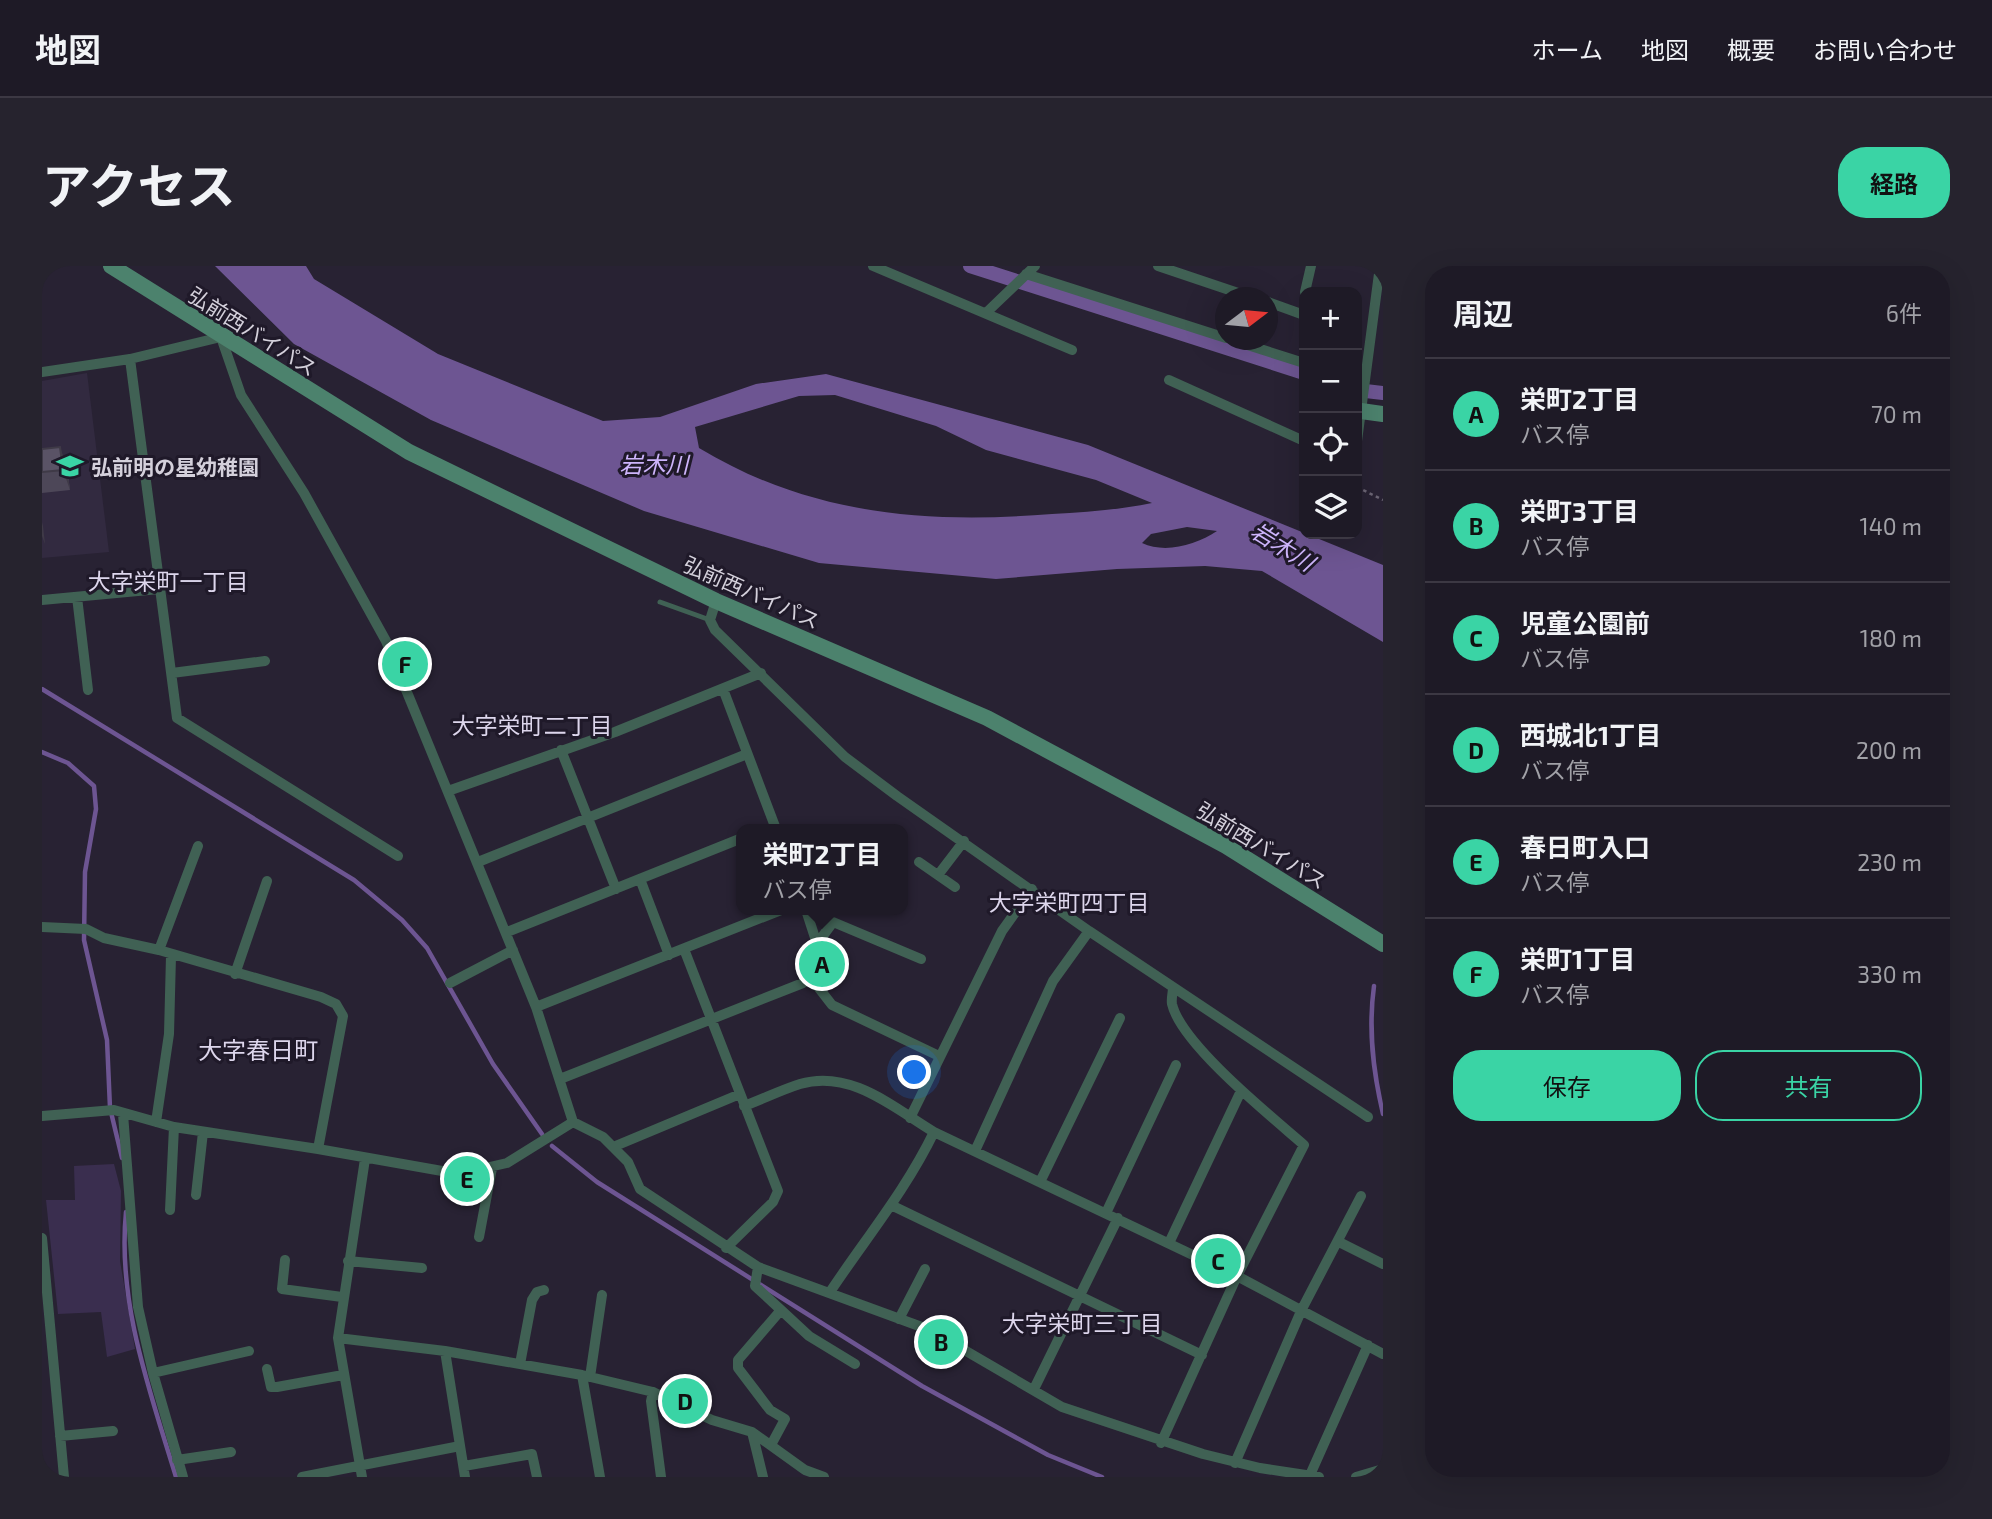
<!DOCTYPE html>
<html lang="ja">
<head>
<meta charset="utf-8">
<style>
	:root { --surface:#1e1a26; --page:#26232e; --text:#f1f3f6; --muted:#a1a1a7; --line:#3c3843; --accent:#3ad4a5 }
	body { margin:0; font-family:"Exo 2","Noto Sans JP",sans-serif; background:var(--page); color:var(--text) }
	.controls { position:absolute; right:21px; top:21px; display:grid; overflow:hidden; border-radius:14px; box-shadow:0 7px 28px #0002 }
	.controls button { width:63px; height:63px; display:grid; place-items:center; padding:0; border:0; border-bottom:2px solid var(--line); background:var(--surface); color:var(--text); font:35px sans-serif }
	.compass { position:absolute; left:1173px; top:21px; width:63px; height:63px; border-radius:50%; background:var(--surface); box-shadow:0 7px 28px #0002; rotate:74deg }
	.you { position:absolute; left:873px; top:807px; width:24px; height:24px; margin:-18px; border:5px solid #fff; border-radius:50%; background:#1a73e8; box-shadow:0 0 0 10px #1a73e833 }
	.badge { display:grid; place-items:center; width:46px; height:46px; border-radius:50%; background:var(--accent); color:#111; font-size:23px; font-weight:700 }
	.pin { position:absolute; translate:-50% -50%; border:4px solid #fff; box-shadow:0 2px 7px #0006 }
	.popup { position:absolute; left:694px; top:558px; width:172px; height:91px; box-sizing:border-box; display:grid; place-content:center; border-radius:14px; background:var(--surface); filter:drop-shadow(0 2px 5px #0005); font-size:23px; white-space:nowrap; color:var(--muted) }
	.popup b { font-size:26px; color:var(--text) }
	.popup::after { content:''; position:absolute; left:50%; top:100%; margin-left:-14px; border:14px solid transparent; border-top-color:var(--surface) }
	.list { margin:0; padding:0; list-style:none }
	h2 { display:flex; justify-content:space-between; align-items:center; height:91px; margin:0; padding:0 28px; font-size:30px }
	h2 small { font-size:23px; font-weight:400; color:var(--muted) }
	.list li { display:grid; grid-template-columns:46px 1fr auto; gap:21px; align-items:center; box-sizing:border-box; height:112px; padding:0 28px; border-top:2px solid var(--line) }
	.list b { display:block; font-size:26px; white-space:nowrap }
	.list p { margin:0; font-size:23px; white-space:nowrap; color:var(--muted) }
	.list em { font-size:23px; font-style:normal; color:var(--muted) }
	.actions { display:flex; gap:14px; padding:21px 28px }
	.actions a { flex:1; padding:16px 0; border:2px solid var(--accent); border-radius:28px; text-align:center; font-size:24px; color:var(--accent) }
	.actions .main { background:var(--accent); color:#111 }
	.icon { flex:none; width:38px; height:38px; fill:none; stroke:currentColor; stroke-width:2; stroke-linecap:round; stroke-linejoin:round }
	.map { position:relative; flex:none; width:1341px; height:1211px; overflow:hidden; border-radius:28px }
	header { display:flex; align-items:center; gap:42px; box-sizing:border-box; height:98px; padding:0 35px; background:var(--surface); border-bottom:2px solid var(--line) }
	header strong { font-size:33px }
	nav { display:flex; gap:38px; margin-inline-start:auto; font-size:24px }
	.intro { display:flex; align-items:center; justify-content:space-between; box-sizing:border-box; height:168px; padding:0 42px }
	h1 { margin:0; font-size:49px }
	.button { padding:18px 32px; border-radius:28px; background:var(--accent); color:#111; font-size:24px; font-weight:700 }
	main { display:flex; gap:42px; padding:0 42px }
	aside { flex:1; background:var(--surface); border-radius:28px; box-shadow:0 7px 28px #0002 }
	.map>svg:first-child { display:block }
	.built { fill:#322a40 }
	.green { fill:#3a2e4f }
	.water { fill:#6d5592; fill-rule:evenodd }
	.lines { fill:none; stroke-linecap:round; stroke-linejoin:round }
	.stream { stroke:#6d5592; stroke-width:4.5 }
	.canal { stroke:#6d5592; stroke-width:14 }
	.path { stroke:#6b6574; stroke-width:2.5; stroke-dasharray:3.5 3.5; stroke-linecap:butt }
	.lane { stroke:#406154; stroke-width:5 }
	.street { stroke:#406154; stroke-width:10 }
	.secondary { stroke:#4c826d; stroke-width:16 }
	.wall { fill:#4d4758 }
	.shaded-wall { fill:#3f3a47 }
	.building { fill:#5a5366; stroke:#3f3a47; stroke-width:2 }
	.labels { text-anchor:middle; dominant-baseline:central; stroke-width:6; stroke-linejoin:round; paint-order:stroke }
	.street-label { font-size:21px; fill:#d4d0db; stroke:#1f1929 }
	.poi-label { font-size:21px; font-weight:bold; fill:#d4d0db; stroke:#1f1929; text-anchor:start }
	.water-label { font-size:23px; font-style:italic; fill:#cdb4fb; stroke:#1f1929 }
	.neighbourhood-label { font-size:23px; fill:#ddd6ec; stroke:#1f1929 }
	.quarter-label { font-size:24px; fill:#ddd6ec; stroke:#1f1929 }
</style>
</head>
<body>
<header>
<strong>地図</strong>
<nav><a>ホーム</a><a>地図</a><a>概要</a><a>お問い合わせ</a></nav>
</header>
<div class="intro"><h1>アクセス</h1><a class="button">経路</a></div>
<main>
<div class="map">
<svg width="1341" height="1211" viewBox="0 0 1341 1211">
	<rect width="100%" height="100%" fill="#282233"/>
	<path class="built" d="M45,107L67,286L0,292V115Z"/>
	<path class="green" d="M72,898L79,925L78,995L93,1083L65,1091L59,1046L16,1048L4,934H33L32,900Z"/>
	<path class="water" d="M173,0H264L272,13L396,88L561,155L618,151L714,118L784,108L1046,179L1341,299V376L1220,305L1163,300L1075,303L954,313L777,297L602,245L389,154L252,78ZM793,129L894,160L944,184L1054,214L1110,237C1077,244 1043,246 1010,248C883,258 768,249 657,182L653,161L757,130ZM1145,261L1175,265C1154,279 1123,288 1100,277L1109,268Z"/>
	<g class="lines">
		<path class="stream" d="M0,423L312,614L360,654L385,682L451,798L500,868
			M0,486L26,497L52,520L54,543L43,606L42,674L65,774L68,842L80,892
			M1332,720C1326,764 1331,805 1341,848
			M510,880L555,916L880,1120L1006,1189L1060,1211
			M84,946C75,1037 108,1125 134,1211"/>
		<path class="canal" d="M928,0L1262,107
			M1315,124L1341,127"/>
		<path class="path" d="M1315,221L1341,234"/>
		<path class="lane" d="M618,336L668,354"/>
		<path class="street" d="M831,0L1030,84
			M1116,0L1211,32
			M984,8L1184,72
			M1263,26L1269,0
			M1226,36L1262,49
			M945,46L993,0
			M1190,74L1262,97
			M88,93L135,452L356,590
			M0,106L88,93L179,71L199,129L262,227L344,375L494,741L531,856L561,871L571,881L698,828
			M1127,114L1262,175
			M1315,175L1338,0
			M35,331L46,424
			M0,334L117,323
			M674,335L668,354L673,364L803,491L855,530L1047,665L1326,851
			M130,407L223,395
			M681,423L734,563
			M519,484L574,623
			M406,525L573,466L719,407
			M436,596L705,488
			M877,596L913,621
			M896,609L922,575
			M598,613L627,689
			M0,661L44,663L62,672L117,684L279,731L294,738L301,750L276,883
			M465,666L700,572
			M775,678L791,656L879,693
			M642,683L736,925L731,936L684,982
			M117,684L156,580
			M193,708L225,615
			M766,708L790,739L897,790
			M408,717L471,684
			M494,741L739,644
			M518,813L761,717L775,678L764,644
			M702,840C721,833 739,824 758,818C809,803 852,842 892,866L1195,1010L1341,1088
			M81,848L96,1041L111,1107L141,1211
			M0,850L72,844L132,861L276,883L417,908L465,897L531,856
			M868,852L960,665L990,623
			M114,856L127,768L129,690
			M571,881L586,896L598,923L716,1001L888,1064L1020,1141L1161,1188L1218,1202L1277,1211
			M933,885L1011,715L1047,665
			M998,916L1078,752
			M154,929L161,866
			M851,940L1160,1089
			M128,944L132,861
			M1064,947L1134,799
			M437,971L450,902
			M0,972L22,1211
			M1297,976L1341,998
			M1127,977L1199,825
			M243,994L240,1023L300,1031
			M306,995L380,1002
			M716,1001L713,1020L739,1044L696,1094V1102L728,1144L743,1153L729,1179
			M788,1026C824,972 864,924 892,866
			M739,1044L767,1070L813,1098
			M857,1053L883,1003
			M296,1072L403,1085L540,1109L611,1126L670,1154L710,1166L763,1204L782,1211
			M403,1085L423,1211
			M478,1098L490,1034L495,1026L502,1024
			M225,1103L229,1121H235L301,1109
			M111,1107L207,1085
			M540,1109L558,1211
			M548,1111L560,1029
			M992,1123L1076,952
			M611,1126L609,1135L619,1211
			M710,1166L721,1211
			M18,1170L71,1165
			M1119,1177L1195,1010L1262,879C1230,851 1139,778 1130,738C1129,733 1131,726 1131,722
			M135,1194L189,1186
			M1193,1197L1260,1043L1319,930
			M422,1200L490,1188L495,1211
			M1268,1209L1326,1079
			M260,1211L418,1180
			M320,1211L296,1072L323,893
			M1314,1211L1341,1203"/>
		<path class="secondary" d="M69,0L367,186L674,335L945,452L1184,580L1341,678
			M1319,145L1341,148"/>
	</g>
	<path class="wall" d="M0,183L25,201L28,224L0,227Z"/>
	<path class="shaded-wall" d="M18,181L25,201L28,224L21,204Z
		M0,256L1,260L3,278L0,270Z"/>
	<path class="building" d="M18,181L21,204L0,206V183Z"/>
	<defs>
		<symbol id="school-bare" viewBox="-9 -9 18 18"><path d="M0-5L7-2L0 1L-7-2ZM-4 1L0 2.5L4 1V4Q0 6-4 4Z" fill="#3ad4a5" stroke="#1f1929" stroke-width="2.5" paint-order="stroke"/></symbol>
	</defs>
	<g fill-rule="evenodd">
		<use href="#school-bare" x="9" y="181" width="38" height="38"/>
	</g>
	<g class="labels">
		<g class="street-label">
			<text transform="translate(211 65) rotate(32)">弘前西バイパス</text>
			<text transform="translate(710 326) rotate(24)">弘前西バイパス</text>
			<text transform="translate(1220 579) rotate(31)">弘前西バイパス</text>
		</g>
		<g class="poi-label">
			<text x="49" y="200">弘前明の星幼稚園</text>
		</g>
		<g class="water-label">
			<text x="612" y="198">岩木川</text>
			<text transform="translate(1241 280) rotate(32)">岩木川</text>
		</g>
		<g class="neighbourhood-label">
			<text x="126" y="315">大字栄町一丁目</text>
			<text x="490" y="459">大字栄町二丁目</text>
			<text x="1027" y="636">大字栄町四丁目</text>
			<text x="1040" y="1057">大字栄町三丁目</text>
		</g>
		<g class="quarter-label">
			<text x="216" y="783">大字春日町</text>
		</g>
	</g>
</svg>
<div class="controls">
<button>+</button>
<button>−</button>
<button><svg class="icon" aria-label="locate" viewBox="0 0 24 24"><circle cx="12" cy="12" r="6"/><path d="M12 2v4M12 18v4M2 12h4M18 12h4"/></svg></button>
<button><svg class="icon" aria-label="layers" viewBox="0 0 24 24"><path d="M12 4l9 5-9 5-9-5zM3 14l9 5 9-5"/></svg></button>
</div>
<svg class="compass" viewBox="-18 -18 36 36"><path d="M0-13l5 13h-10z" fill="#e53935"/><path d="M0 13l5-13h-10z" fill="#a1a1a7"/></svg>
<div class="you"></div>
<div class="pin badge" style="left:780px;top:698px">A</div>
<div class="popup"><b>栄町2丁目</b>バス停</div>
<div class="pin badge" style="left:899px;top:1076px">B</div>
<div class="pin badge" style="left:1176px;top:995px">C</div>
<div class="pin badge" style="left:643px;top:1135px">D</div>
<div class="pin badge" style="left:425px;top:913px">E</div>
<div class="pin badge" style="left:363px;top:398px">F</div>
</div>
<aside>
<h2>周辺<small>6件</small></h2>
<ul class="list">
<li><span class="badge">A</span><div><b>栄町2丁目</b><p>バス停</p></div><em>70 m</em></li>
<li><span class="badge">B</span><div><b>栄町3丁目</b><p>バス停</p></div><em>140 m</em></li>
<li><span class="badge">C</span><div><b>児童公園前</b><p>バス停</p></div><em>180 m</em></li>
<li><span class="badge">D</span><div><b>西城北1丁目</b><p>バス停</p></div><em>200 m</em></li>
<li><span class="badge">E</span><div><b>春日町入口</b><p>バス停</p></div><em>230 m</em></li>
<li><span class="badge">F</span><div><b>栄町1丁目</b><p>バス停</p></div><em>330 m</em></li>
</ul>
<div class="actions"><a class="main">保存</a><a>共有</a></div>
</aside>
</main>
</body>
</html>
